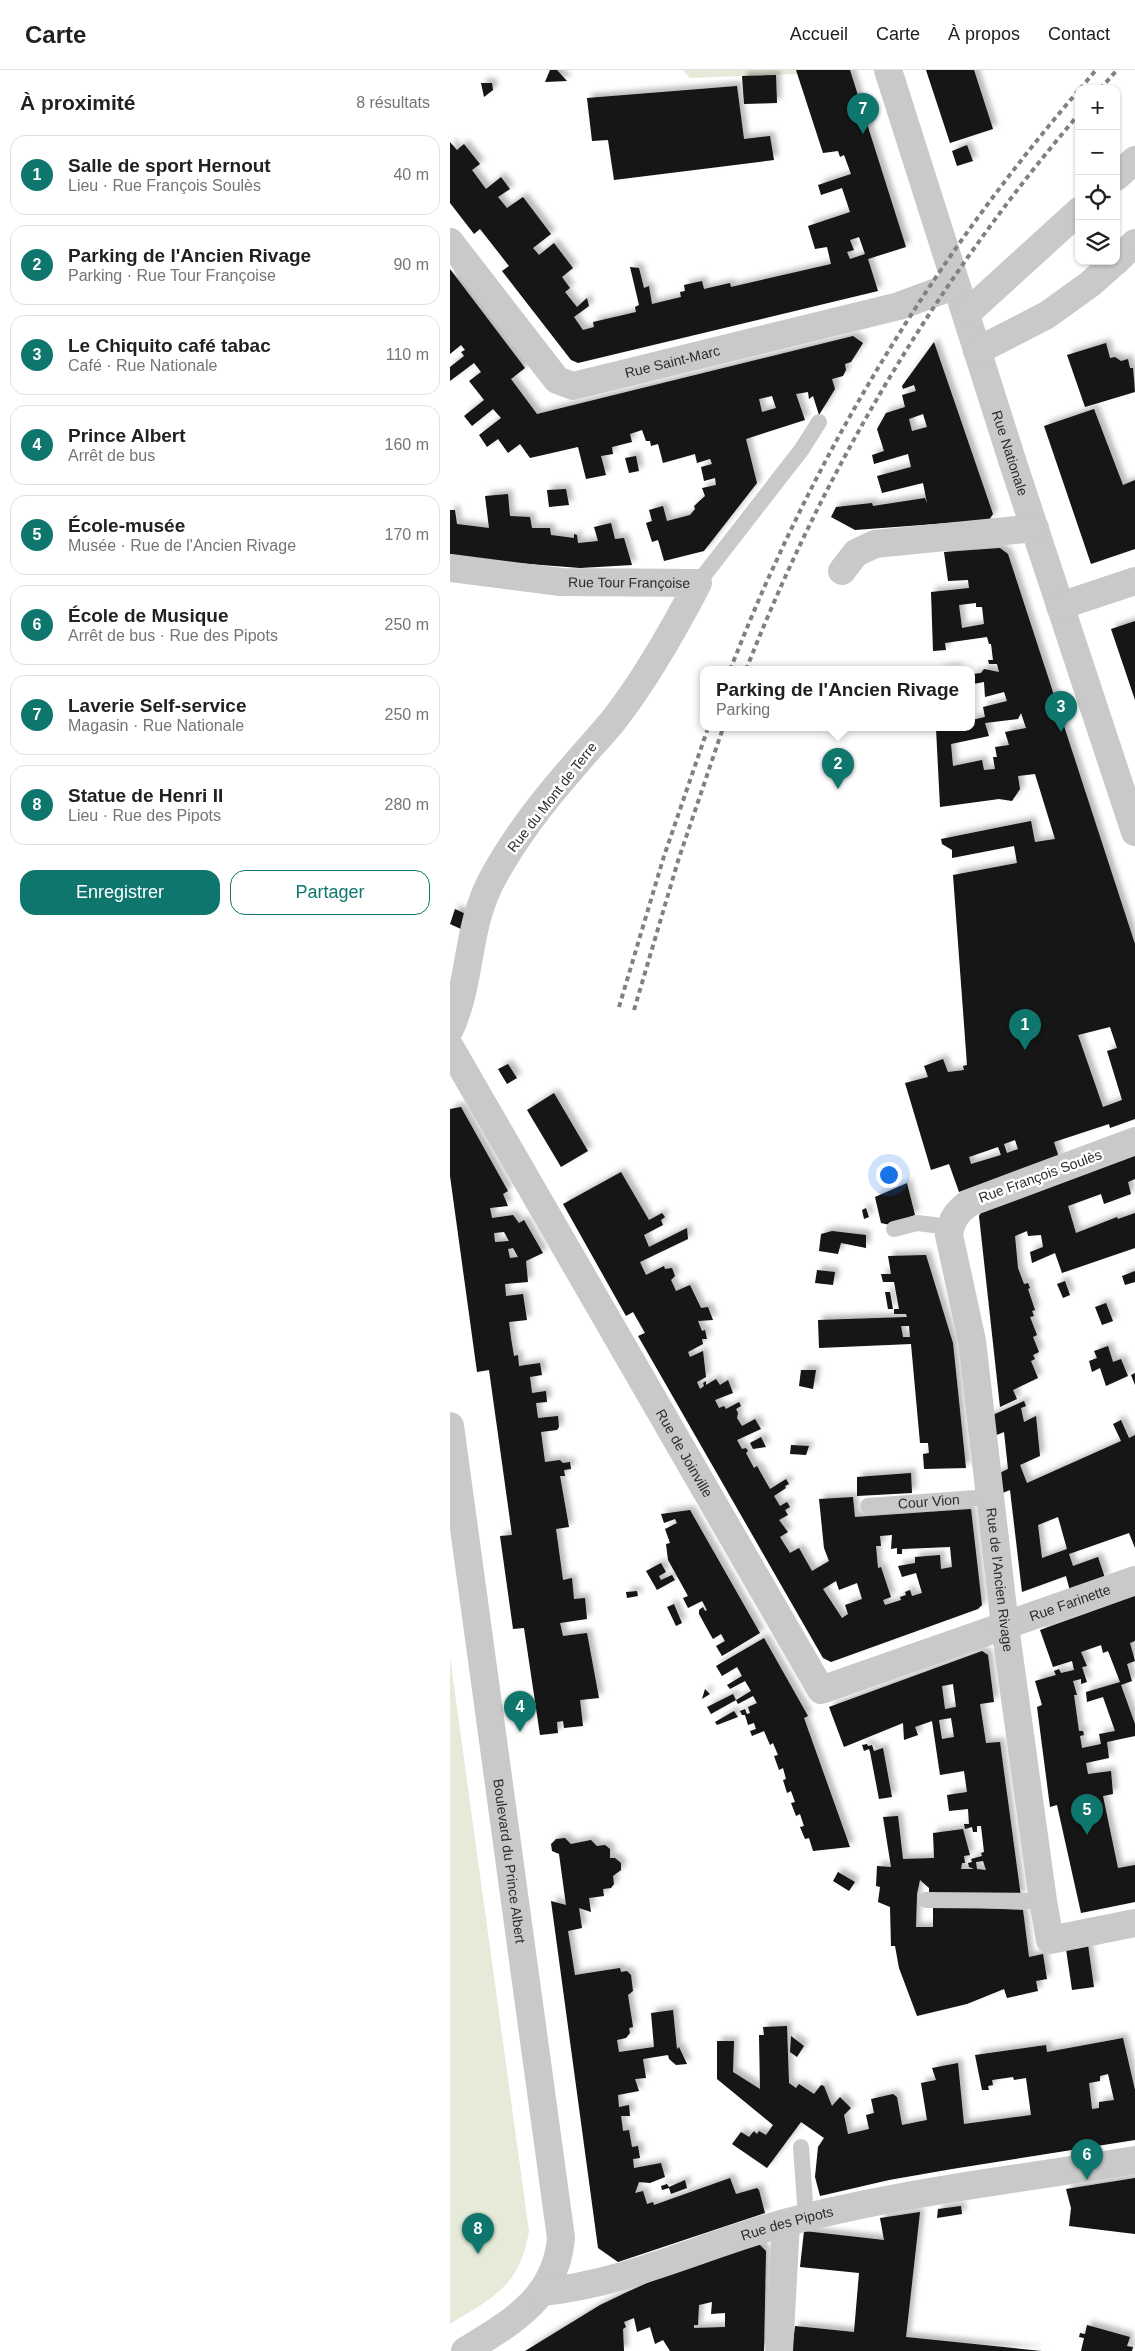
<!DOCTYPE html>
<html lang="fr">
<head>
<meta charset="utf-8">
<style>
	:root { --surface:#fff; --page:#f6f6f6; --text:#202124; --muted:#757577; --line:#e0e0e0; --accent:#0f766e }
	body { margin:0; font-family:Helvetica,sans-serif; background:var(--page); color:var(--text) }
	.controls { position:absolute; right:15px; top:15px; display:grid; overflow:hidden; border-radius:10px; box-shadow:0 1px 4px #0004 }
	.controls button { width:45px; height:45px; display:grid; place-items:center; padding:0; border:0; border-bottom:1px solid var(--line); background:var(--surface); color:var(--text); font:25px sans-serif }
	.you { position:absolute; left:438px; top:1104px; width:18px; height:18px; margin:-12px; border:4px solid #fff; border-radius:50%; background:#1a73e8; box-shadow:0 0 0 8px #1a73e833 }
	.badge { display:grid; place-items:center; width:32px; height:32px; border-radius:50%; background:var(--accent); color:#fff; font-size:16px; font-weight:700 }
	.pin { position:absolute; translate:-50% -41px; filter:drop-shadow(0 1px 2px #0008) }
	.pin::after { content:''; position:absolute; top:26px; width:18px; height:15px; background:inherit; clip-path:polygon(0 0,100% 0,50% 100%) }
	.popup { position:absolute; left:250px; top:596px; width:275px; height:65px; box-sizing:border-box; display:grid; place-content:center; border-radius:10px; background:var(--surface); filter:drop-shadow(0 1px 4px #0005); font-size:16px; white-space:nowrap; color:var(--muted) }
	.popup b { font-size:19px; color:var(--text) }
	.popup::after { content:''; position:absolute; left:50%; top:100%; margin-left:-10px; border:10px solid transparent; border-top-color:var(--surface) }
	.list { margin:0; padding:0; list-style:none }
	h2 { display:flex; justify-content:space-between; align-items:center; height:65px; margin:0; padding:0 20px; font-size:21px }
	h2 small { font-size:16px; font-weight:400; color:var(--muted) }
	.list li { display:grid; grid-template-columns:32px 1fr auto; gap:15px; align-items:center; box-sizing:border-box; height:80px; margin:0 10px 10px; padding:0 10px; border:1px solid var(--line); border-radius:15px }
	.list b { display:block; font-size:19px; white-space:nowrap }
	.list p { margin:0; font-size:16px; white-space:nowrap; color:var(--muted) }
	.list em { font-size:16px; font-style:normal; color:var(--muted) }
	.actions { display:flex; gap:10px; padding:15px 20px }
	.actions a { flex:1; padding:11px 0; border:1px solid var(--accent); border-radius:15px; text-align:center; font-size:18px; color:var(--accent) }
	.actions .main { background:var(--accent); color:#fff }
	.icon { flex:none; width:28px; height:28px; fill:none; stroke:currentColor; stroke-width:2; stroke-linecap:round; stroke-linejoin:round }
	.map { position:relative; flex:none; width:685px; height:2281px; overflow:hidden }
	header { display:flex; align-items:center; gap:30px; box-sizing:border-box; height:70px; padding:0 25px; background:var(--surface); border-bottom:1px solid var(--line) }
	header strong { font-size:24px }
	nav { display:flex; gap:28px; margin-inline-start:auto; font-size:18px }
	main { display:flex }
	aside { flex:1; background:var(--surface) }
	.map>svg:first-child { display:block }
	.green { fill:#e6ebd9 }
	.building { fill:#131313; fill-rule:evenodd; filter:url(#shadow) }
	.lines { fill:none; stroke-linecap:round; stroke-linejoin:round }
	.lane { stroke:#c9c9c9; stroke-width:16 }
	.street { stroke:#c9c9c9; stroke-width:28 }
	.rail { stroke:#818181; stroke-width:4; stroke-dasharray:5 4; stroke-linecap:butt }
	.labels { text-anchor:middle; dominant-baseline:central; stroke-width:5; stroke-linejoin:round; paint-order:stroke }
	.street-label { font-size:14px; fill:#2c2c2c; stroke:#fff }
</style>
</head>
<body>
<header>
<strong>Carte</strong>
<nav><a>Accueil</a><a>Carte</a><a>À propos</a><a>Contact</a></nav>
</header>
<main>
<aside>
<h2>À proximité<small>8 résultats</small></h2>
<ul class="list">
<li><span class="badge">1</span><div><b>Salle de sport Hernout</b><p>Lieu · Rue François Soulès</p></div><em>40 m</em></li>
<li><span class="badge">2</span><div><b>Parking de l'Ancien Rivage</b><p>Parking · Rue Tour Françoise</p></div><em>90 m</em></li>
<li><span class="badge">3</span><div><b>Le Chiquito café tabac</b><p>Café · Rue Nationale</p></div><em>110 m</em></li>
<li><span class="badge">4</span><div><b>Prince Albert</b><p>Arrêt de bus</p></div><em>160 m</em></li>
<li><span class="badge">5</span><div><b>École-musée</b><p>Musée · Rue de l'Ancien Rivage</p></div><em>170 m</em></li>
<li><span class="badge">6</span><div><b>École de Musique</b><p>Arrêt de bus · Rue des Pipots</p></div><em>250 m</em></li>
<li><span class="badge">7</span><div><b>Laverie Self-service</b><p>Magasin · Rue Nationale</p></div><em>250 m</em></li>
<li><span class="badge">8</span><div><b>Statue de Henri II</b><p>Lieu · Rue des Pipots</p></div><em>280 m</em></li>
</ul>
<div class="actions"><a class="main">Enregistrer</a><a>Partager</a></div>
</aside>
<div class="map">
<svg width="685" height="2281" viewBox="0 0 685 2281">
	<defs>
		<filter id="shadow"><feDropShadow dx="4.5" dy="-4.5" stdDeviation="2.5" flood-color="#0004"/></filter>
	</defs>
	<rect width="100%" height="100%" fill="#fff"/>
	<path class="green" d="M233,0H346L348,4L240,8Z
		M0,1587L79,2161C70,2216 44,2227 0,2254Z"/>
	<path class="building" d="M100,0H107L117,11L95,12Z
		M346,0H400L456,177L418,189L428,221L128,293L121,290L52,201L59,196L30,159L24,164L0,133V72L7,80L14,74L30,94L22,100L36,119L51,107L60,119L48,127L57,138L73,127L101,164L83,178L89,185L104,173L123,198L112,207L120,218L115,222L127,237L137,228L139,236L124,247L133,260L144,257L143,252L186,242L185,237L189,235L180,197L189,198L194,218L199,216L202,234L231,227L230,222L235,221L234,215L252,211L254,219L280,213L281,217L381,194L377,177L365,179L358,156L400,142L392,118L371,125L368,115L401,104L394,85L390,87L388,81L373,83ZM409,167L415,184L400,189L397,182L404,180L400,170Z
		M476,0H524L543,59L500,73Z
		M326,5L327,33L294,34L292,6Z
		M31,13H42L43,20L34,27Z
		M287,16L294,69L320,66L324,90L164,110L158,70L142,71L137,28Z
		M517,75L523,91L507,96L502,81Z
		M0,199L75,298L61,309L87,344L403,266L413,273L401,292L395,294L396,300L393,306L382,309L385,319L369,345L363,326L359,329L358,322L346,324L355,350L296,369L307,413L254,481L214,491L208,470L202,472L196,453L202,451L199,440L213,436L217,451L240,445L245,439L244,436L255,426L252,418L266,415L265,408L254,411L251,397L262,394L260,389L247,393L245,384L213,393L208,374L201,376L200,371H196L192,360L180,364L182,372L162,377L163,384L151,386L156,405L136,409L128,377L80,388L70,374L58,383L48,369L37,377L29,365L51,348L43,339L22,356L14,346L34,330L19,311L31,302L24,293L0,311V297L14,286L11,282L15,280L11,275L0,284ZM322,326L326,338L312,342L309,329Z
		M484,272L543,444L539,450L405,460L381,447L386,437L422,433L423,436L475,428L477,433L473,413L432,423L427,406L461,397L458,384L424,394L422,385L434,381L427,359L436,343L455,337L452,325L466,321L464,315L453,319L452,316ZM473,344L477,357L462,361L459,349Z
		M656,273L660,288L665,287L671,291L678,289L680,298H683L685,322L635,337L617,285Z
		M644,339L673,415L685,410V479L641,494L594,356Z
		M186,386L189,401L179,403L175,388Z
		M116,419L119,435L99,437L97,420Z
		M58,424L60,446L80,447L82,458H100L101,465L124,468V464L127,465L128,473L148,471L144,457L161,453L165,469L174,468L182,495L130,498L42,491L0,485V440H5L7,454L39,458L35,426Z
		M550,478L558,484L685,874V1049L660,1058L659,1054L604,1072L609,1088L509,1122L499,1094L481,1100L455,1013L478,1007L474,996L493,989L498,1002L514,1000L513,996L517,995L503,805L567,793L564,776L502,788V780L492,774L491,769L581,751L585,772L605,769L585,704L568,706L570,719L562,731L549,729L490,737L486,658H522V650L535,647L533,637L557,631L554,622L535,627L534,612L523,614V604L531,603L534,599L549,602L547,594H539L538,590H543L541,574H539L537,567L495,573L496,580L483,581L481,522L519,518L518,510L498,511L494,482ZM526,533V537H532L534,554L512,558L509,535ZM571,643L576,658L555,662L559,675L545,677L547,687H543L545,699L534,700L532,690L503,696L501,674L539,666L535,653L568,649ZM660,957L667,978L657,981L672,1030L653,1037L628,965ZM565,1070L568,1079L557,1083L554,1074ZM548,1077L551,1085L521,1094L519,1087Z
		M685,551V630L661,559Z
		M507,597V600H488V599Z
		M5,839L20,846L13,860L0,854Z
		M58,994L67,1008L57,1014L48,999Z
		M104,1023L138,1081L111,1097L77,1040Z
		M11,1037L58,1121L53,1124L58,1136L40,1138L42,1148L63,1145L69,1153L74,1150L93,1183L76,1191L78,1212L55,1214L56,1226L73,1224L77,1250L59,1252L61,1268L64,1286L68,1285L69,1296L90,1293L92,1305L80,1307L82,1323L96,1321L97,1332L86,1333L88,1348L108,1346L109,1357L107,1360L91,1362L95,1392L110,1390L113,1393L120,1392L121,1399L114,1400L115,1406H110L119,1457L106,1459L113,1510L122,1508L124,1529L135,1528L137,1549L110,1553L113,1566L137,1563L149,1628L130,1630L133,1656L114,1658L113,1651L107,1652L108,1663L90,1665L74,1558L63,1559L50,1466L62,1465L58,1436L39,1300L27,1302L0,1106V1039ZM54,1162L59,1171L45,1172L44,1163ZM63,1178L68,1187L60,1188L58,1179Z
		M685,1085V1109L678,1112L681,1124L654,1134L651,1124L618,1136L626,1163L667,1147L668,1149L685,1143V1178L612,1203L605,1183L582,1193L580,1182L593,1177L591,1165L578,1166L577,1161L565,1166L568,1198L574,1214L578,1213L580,1218L578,1219L585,1240L582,1241L584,1246L580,1247L587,1265L583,1267L589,1282L583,1285L585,1289L581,1291L588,1308L563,1320L567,1329L550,1337L529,1146L533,1139Z
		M171,1102L199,1150L212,1143L215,1147L211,1150L213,1155L194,1165L199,1177L237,1158L238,1169L190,1192L196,1205L214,1196L215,1199L222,1198L225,1206L221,1210L226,1221L240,1215L251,1238L258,1237L263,1250L248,1251L252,1261L255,1260L257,1269H252L253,1274L238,1282L240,1287L253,1281L256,1307L247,1312L250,1319L254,1316L253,1313L256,1311V1315L266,1309L270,1315L278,1310L283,1323L265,1330L269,1338L274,1336L276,1339L289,1332L291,1336L286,1339L288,1343L287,1348L292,1356L305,1349L311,1359L287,1370L292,1379L296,1378L298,1381L296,1383L304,1398L307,1396L320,1419L336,1409L339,1414L335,1416L336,1418L324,1426L330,1436L337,1432L340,1437L335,1440L338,1445L329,1450L338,1462L330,1467L340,1483L349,1478L362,1501L379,1491L374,1478L369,1429L403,1427L405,1447L521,1439L532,1535L528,1539L381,1592L373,1588L188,1266L195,1263L183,1242L176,1246L113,1134ZM442,1465L441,1479L447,1478V1484H452V1479L500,1477L502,1497L491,1499L490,1485L465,1487V1493L448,1496L452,1507L466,1503L472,1523L462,1526L460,1520L455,1522L456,1525L450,1527L451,1530L435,1535L433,1530L441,1527L431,1497L428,1498L426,1476H431L430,1466ZM386,1511L389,1520L407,1513L412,1529L395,1535L398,1544L392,1548L373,1519Z
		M457,1113L465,1145L440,1155L431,1153L425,1127Z
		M416,1138L419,1147L414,1149L412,1140Z
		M382,1161L416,1165V1178L391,1173L388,1184L369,1181L371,1164Z
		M476,1185L503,1273L516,1398L474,1399L473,1384L479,1383L478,1373H470L461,1274L369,1278L368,1250L457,1247L456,1244H444V1239H449L444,1212H433L431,1204H441L438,1186ZM451,1256H459L460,1267H453Z
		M367,1200L385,1202L383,1215L365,1213Z
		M685,1201V1212L675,1215L672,1206Z
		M615,1211L620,1225L613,1228L607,1214Z
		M435,1222H440L443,1239H438Z
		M656,1233L663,1251L652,1255L645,1237Z
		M658,1276L663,1292L671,1289L678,1306L656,1316L650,1298L642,1302L639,1291L647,1288L644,1281Z
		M351,1300H366L363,1319L349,1316Z
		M685,1303V1315L681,1305Z
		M574,1331L576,1336L571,1338L574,1352L586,1346L590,1386L570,1395L577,1413L671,1371L663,1354L671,1350L679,1368L685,1365V1478L679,1463L619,1484L623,1496L648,1487L655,1508L620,1521L616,1506L572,1522L560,1420L545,1426L543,1406L558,1399L554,1362L539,1368L536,1348ZM608,1447L617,1479L592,1488L588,1455Z
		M311,1367L316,1377L303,1379L300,1373Z
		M341,1375L359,1376L356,1385L340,1384Z
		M461,1403L462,1423L407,1426V1407Z
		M240,1440L310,1563L272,1586L266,1576L275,1571L271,1564L263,1569L260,1564L249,1544V1540L253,1537L255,1541L257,1540L252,1531L238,1538L233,1528L238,1526L218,1490L216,1474L220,1473L215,1459L227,1453L225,1449L214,1453L211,1444Z
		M211,1493L216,1502L209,1506L211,1510L222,1505L225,1510L207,1520L196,1501Z
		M187,1521L188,1526L177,1528L176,1522Z
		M685,1526V1571L680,1573L685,1591L677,1594L682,1611L671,1615L685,1654V1666L657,1672L659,1688L636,1693L638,1704L661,1701L663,1724L653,1726L668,1798L685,1795V1832L631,1843L607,1735L600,1737L587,1637L592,1635L585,1611L606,1605L604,1601L609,1599L611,1603L624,1600L622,1591L603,1597L590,1560ZM651,1575L653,1583L658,1581L670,1612L636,1622L637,1632L653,1627L665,1661L649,1664L651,1674L632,1678L630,1666L634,1665L633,1661H629L624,1625H627L623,1611L631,1609V1614L637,1612L632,1597L637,1596L631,1582Z
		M224,1534L232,1553L226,1556L217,1537Z
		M314,1568L358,1646L354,1648L400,1777L363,1781L359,1768L355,1769L350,1757L354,1756L350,1744L346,1746L341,1733L345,1732L341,1721L337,1723L333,1710L336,1709L333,1698L329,1700L324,1686L328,1685L323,1673L320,1675L314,1661L302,1666L300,1661L306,1659L304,1653L298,1655L295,1645H292L290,1641L295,1639L297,1644L300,1643L298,1637L307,1633L303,1626L288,1634L286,1630L301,1621L295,1611L280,1619L277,1615L292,1606L287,1597L272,1606L266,1596Z
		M532,1581L538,1585L544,1632L530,1634L536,1673L550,1672L571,1827L479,1823V1818L470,1810L467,1824L466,1857H483V1836L573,1840L579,1887L593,1884L597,1909L586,1911L588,1921L557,1928L554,1919L517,1934L467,1946L449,1898L445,1876H441L440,1837L428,1832L430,1817L426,1816L427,1796L441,1797L433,1747L448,1746L453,1789L484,1788L483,1763L513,1759L520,1785L514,1786L515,1793H512L511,1799H524L519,1797L518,1793L522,1792L521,1789L532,1786L531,1783L534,1782L531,1756H527V1762H523L522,1757L515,1759L514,1754H519L518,1739L499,1741L497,1725L517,1722L514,1701L490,1705L482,1651L465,1657L468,1665L454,1670L453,1653L394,1677L379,1637ZM503,1614L506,1637L495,1639L492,1616ZM501,1648L504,1667L492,1669L489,1650ZM533,1791L536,1800L527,1799L526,1792Z
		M255,1619L260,1624L252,1629Z
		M283,1624L286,1630L261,1644L257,1637Z
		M284,1641L288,1647L267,1655L265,1652Z
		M417,1674L418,1676L422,1675L424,1681L433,1678L442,1727L429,1729L420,1682L419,1679L414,1681L412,1675Z
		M115,1768L121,1774L141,1770L147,1776L155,1775L160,1779V1788H165L171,1793V1800L163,1806L164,1814L161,1818L153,1819L154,1826L139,1828L141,1842L129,1838L132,1858L118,1861L125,1905L170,1898L171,1902L177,1901L181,1905L183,1921L178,1925L183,1957L179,1958L180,1963L176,1968L167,1970L169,1982L204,1977L201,1943L223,1940L227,1979L229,1977L237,1994L226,1995L219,1989L218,1985L193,1989L196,2008L185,2009L189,2021L168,2025L169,2037L179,2035L180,2046H171L173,2061L179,2060L182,2077L188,2076L190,2088L183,2089L184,2098L211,2093L215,2107L200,2113L189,2112L185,2123L193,2121L197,2134L203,2132L204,2135L280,2108L286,2124L307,2118L309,2120L315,2143L168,2192L148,2178L101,1831L116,1835L109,1784L102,1781L101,1774L106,1769Z
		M388,1802L405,1812L399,1821L383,1811Z
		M638,1875L644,1917L622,1920L616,1879Z
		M337,1956L339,2013L346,2018L349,2014L364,2024L371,2015L374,2016L382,2036L390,2027L401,2038L394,2045L398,2064L419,2059L416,2045L424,2043L421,2029L443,2024L447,2027L452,2055L477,2050L471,2013L486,2010L482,1998L508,1993L514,2054L581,2045L576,2008L564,2010L563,2007L542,2010L543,2015L538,2016L539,2020H532L525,1985L596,1975L597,1982L673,1968L685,2020V2070L502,2099L439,2110L370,2126L365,2107L368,2077L374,2068L351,2052L317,2098L282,2074L291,2062L299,2067L304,2061L307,2064L309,2061L316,2065L323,2055L267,2009V1971H284L283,2002L310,2019L309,1965H314L313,1957ZM658,2004L664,2030L649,2032V2038L642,2039L639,2013L650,2011V2006Z
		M341,1966L354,1976L347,1987L340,1982Z
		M685,2108V2164L619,2156L621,2138L616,2119Z
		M235,2110L237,2118L221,2124L219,2118L212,2120L211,2116L217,2114L219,2117Z
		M511,2136L512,2144L487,2148L488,2139Z
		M470,2142L456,2267L592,2281H342L345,2256L404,2262L409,2203L350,2197L354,2161L434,2170L430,2148Z
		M308,2173L316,2181L314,2281H220L213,2270L205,2274L200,2257L187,2262L184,2248L174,2252L176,2257L173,2259L174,2281H75L150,2235L175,2223L208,2208ZM262,2232L261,2244L275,2243V2257L244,2258V2255H248L249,2235Z
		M637,2255L680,2267L677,2276L683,2277L682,2281H631L634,2268L629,2267L630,2263L635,2264Z"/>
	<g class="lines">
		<g class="lane">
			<path d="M248,513L352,379L369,352"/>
			<path d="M444,1159L467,1153L500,1157"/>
			<path id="s1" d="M418,1436L539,1427"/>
			<path d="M476,1830L593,1831"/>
			<path d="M351,2077L356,2147"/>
		</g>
		<g class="street">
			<path id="s2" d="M438,0L563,393L685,762"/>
			<path d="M666,107L685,90"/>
			<path id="s3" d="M0,172L107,310L123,316L449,236L506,215"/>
			<path d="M666,191L685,173"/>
			<path d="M516,244L629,141"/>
			<path d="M527,281L597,245L640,214L666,191"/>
			<path id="s4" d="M0,498L111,512L248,513C223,561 196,609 163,651C150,667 136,681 123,697C94,730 66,766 45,804C15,856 23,908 0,959"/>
			<path d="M392,501L406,483L425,474L585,458"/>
			<path d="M610,536L685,511"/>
			<path id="s5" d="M0,977L371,1620L685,1510"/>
			<path id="s6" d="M685,1071L519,1133C507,1142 501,1150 499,1165L522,1271L555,1556L593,1831L600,1870L685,1853"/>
			<path id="s7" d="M0,1356L111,2168C106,2228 62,2252 15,2281"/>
			<path id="s8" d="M91,2222C177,2214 255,2174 338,2152C452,2122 569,2109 685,2090"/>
			<path d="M329,2281L336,2153"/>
		</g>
		<path class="rail" d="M630,19L646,0
			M650,19L667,0
			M280,600C294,565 308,530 324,496C402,324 506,163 629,20
			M296,600C375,398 488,209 629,44
			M169,937L214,786L258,658
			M184,940L228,791L273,658"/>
	</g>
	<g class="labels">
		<g class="street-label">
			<text stroke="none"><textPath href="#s3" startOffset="294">Rue Saint-Marc</textPath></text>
			<text stroke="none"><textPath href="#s2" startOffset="402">Rue Nationale</textPath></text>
			<text stroke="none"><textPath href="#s4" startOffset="180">Rue Tour Françoise</textPath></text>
			<text transform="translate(102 727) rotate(-52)">Rue du Mont de Terre</text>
			<text transform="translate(590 1106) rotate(-20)">Rue François Soulès</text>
			<text stroke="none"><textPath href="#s5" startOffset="469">Rue de Joinville</textPath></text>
			<text stroke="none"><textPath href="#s1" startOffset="61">Cour Vion</textPath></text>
			<text stroke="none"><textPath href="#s6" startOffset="565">Rue de l'Ancien Rivage</textPath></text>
			<text stroke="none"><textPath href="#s5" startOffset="1006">Rue Farinette</textPath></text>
			<text stroke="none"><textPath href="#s7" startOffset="439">Boulevard du Prince Albert</textPath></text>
			<text stroke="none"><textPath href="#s8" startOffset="256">Rue des Pipots</textPath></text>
		</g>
	</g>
</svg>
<div class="controls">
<button>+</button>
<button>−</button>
<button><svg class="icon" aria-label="locate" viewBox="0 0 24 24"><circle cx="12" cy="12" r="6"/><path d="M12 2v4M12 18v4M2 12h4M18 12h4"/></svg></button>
<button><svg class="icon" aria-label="layers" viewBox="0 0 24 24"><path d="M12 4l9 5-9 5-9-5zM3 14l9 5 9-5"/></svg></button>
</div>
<div class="you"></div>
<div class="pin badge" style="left:575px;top:980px">1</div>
<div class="pin badge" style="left:388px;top:719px">2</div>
<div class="popup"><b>Parking de l'Ancien Rivage</b>Parking</div>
<div class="pin badge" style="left:611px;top:662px">3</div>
<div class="pin badge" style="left:70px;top:1662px">4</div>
<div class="pin badge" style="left:637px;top:1765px">5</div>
<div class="pin badge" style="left:637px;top:2110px">6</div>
<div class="pin badge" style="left:413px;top:64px">7</div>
<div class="pin badge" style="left:28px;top:2184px">8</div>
</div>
</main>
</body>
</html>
